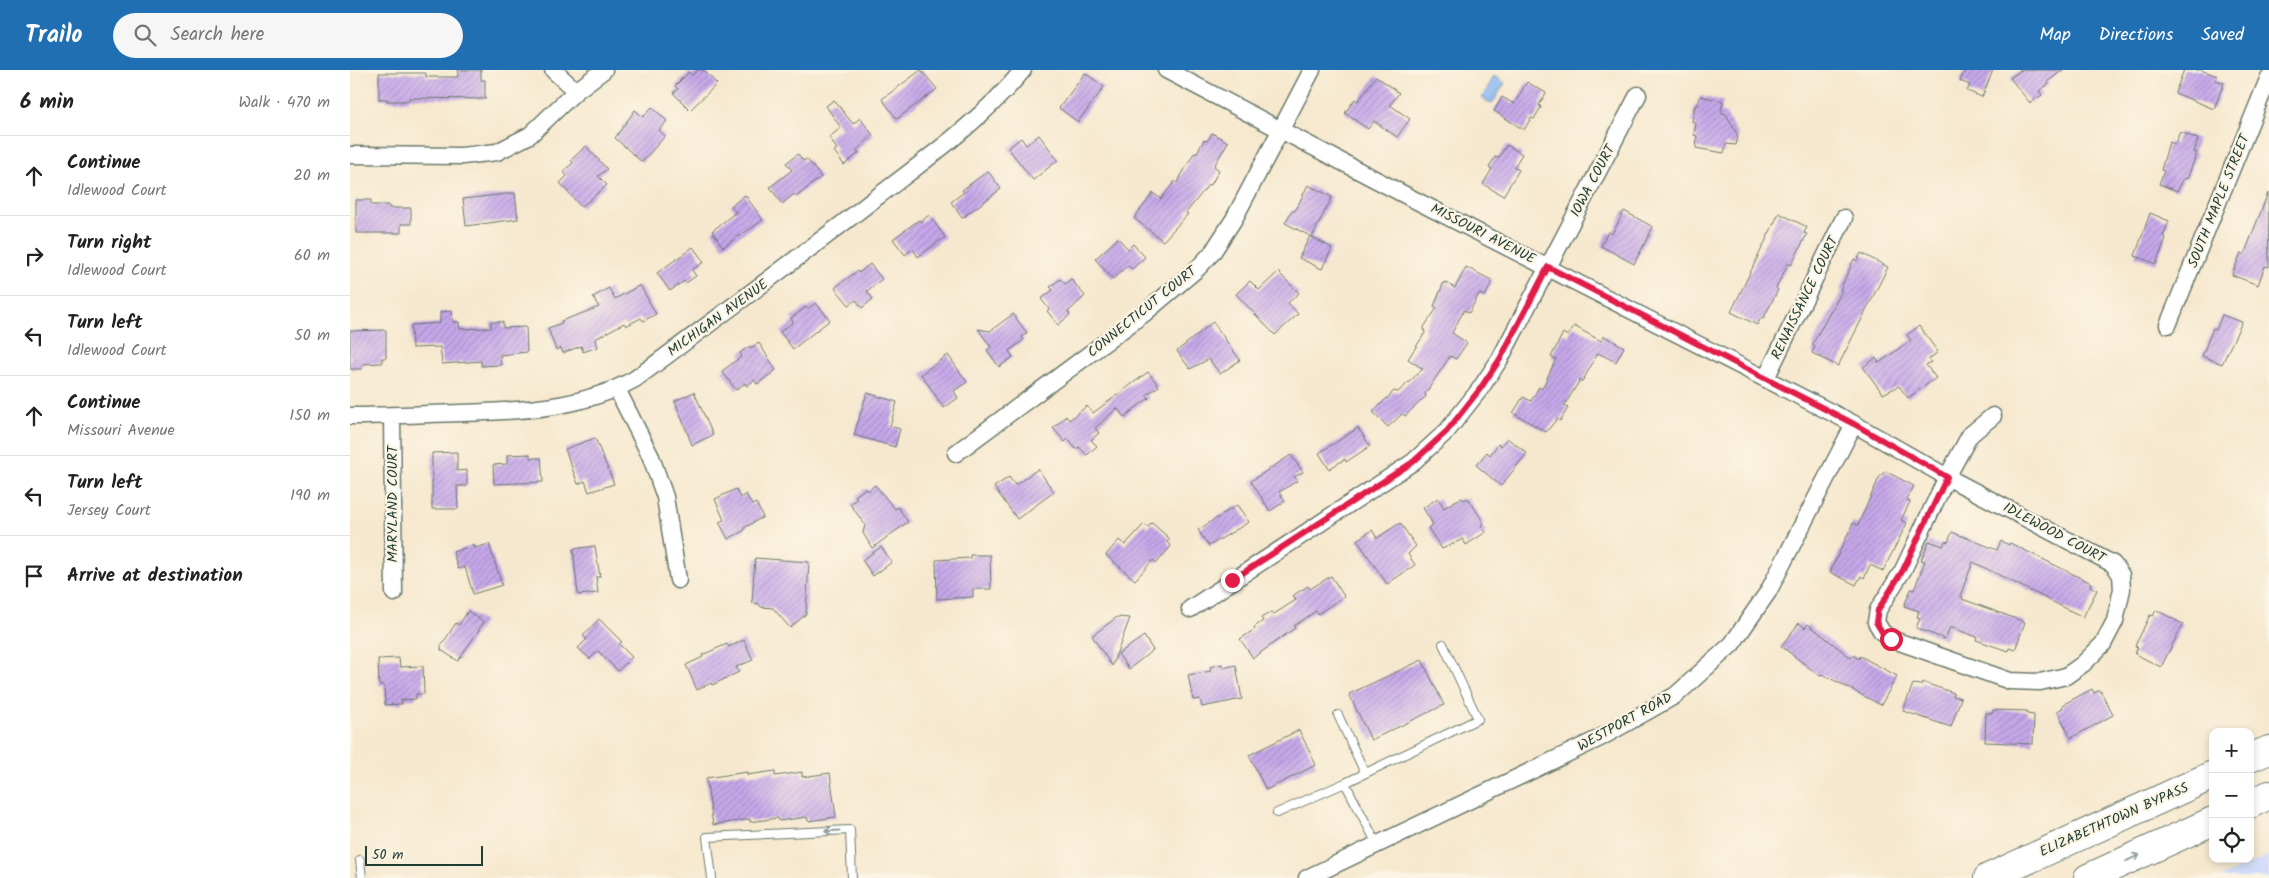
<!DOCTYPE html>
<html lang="en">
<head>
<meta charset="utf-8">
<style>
	:root { --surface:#fff; --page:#f6f6f6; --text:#222; --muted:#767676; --line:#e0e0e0; --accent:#1f6fb2 }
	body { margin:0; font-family:Kalam,sans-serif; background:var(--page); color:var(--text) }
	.controls { position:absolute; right:15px; bottom:15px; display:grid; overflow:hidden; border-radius:10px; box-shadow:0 2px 8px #0003 }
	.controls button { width:45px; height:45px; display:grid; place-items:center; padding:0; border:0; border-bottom:1px solid var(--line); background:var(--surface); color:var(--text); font:25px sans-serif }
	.scale { position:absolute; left:15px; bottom:12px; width:118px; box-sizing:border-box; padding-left:5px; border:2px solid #1f3d34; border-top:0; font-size:14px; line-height:18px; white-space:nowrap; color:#1f3d34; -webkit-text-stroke:4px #fcf5e5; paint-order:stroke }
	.stop { position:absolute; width:15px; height:15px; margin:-11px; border:4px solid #e11d48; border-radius:50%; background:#fff }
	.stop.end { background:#e11d48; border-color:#fff; box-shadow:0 1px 5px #0008 }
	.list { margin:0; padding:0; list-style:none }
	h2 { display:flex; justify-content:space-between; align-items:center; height:65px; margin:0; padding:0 20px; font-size:21px }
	h2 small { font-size:16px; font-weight:400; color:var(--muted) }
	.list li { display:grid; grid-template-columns:32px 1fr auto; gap:15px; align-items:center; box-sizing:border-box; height:80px; padding:0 20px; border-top:1px solid var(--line) }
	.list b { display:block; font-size:19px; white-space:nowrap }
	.list p { margin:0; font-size:16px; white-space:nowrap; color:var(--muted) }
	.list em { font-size:16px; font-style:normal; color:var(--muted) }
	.icon { flex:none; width:28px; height:28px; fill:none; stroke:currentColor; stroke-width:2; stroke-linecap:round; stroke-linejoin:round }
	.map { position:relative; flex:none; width:1919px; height:808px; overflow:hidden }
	header { display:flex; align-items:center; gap:30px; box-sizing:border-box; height:70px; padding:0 25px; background:var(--accent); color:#fff }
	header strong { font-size:24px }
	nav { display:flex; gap:28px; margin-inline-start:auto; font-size:18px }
	.search { width:350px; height:45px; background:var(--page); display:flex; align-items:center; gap:12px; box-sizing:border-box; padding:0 18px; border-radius:28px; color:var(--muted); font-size:19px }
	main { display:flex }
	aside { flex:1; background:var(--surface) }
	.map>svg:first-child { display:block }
	.built { fill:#d0daf9 }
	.water { fill:#86b6f1; stroke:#527a92 }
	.building { fill:url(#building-hatch) }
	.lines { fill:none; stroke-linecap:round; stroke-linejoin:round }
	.lane-casing { stroke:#6a796a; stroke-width:10 }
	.street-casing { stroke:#6a796a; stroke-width:19 }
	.highway-casing { stroke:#6a796a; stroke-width:30 }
	.lane { stroke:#fff; stroke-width:8 }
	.street { stroke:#fff; stroke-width:16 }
	.highway { stroke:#fff; stroke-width:28 }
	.oneway { stroke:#8f9e9a }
	.route { stroke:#e11d48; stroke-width:6 }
	.labels { text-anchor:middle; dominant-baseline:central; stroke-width:4.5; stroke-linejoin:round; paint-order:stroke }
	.street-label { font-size:14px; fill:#1f3d34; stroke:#fcf5e5 }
</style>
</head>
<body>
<header>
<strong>Trailo</strong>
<div class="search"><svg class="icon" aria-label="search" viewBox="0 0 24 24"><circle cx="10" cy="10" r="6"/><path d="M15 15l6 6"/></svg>Search here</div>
<nav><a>Map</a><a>Directions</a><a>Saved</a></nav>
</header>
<main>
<aside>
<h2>6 min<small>Walk · 470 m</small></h2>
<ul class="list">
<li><svg class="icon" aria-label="ahead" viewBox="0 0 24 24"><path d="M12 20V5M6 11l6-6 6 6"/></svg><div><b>Continue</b><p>Idlewood Court</p></div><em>20 m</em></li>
<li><svg class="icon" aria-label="right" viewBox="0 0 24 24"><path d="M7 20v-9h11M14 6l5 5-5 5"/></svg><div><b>Turn right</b><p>Idlewood Court</p></div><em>60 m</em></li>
<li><svg class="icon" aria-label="left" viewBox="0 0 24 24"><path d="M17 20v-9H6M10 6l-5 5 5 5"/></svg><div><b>Turn left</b><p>Idlewood Court</p></div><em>50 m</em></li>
<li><svg class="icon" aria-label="ahead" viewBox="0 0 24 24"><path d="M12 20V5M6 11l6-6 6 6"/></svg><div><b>Continue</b><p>Missouri Avenue</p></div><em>150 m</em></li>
<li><svg class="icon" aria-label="left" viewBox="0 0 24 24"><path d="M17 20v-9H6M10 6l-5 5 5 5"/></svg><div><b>Turn left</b><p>Jersey Court</p></div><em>190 m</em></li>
<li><svg class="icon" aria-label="arrive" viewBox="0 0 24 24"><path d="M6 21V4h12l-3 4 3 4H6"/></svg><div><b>Arrive at destination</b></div></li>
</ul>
</aside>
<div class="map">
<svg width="1919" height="808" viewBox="0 0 1919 808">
	<defs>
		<pattern id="building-hatch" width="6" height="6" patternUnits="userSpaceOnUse" patternTransform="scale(1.25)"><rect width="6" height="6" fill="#c7a8eb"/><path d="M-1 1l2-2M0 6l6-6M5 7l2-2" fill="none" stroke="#a18abf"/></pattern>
	</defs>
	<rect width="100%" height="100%" fill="#fcf5e5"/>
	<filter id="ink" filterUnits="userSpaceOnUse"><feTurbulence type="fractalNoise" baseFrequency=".02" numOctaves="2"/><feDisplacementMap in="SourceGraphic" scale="10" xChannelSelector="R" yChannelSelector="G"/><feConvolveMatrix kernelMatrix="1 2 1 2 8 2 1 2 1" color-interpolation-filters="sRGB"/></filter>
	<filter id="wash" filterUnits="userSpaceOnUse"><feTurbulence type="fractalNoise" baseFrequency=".0096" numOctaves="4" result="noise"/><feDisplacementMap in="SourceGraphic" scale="20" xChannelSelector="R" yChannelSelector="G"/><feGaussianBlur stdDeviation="1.12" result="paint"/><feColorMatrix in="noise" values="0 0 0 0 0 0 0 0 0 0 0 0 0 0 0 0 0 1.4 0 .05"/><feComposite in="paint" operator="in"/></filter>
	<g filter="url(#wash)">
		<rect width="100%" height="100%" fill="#f6e8ce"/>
		<path class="built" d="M1919,785V808H1870Z"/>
		<path class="water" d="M1144,6L1155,13L1142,34L1132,28Z"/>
		<g id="blocks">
			<path class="building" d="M108,0H131V10H135V29L59,28V31H37V29H29V3H76V7H108Z
				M348,0H354L367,14L340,40L323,23L328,19L325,16L339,2L342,5Z
				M571,0L587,19L547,49L532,29Z
				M1615,0H1643L1632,27L1617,21L1620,15L1610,11Z
				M1671,0H1713L1697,12L1699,14L1689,21L1692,25L1680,33L1660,8Z
				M1834,0H1851L1867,6L1866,10L1874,13L1864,39L1825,23Z
				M735,3L754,17L728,52L709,38Z
				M1026,6L1049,23L1040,35L1060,49L1047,67L1024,51L1018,59L995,43L1005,29L1008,31Z
				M1177,12L1196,23L1189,35L1191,37L1184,49L1181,48L1174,60L1144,41L1152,27L1164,34Z
				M1350,26L1373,31L1371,43L1376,44L1388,66L1386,75L1376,74L1374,83L1346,78L1347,66L1344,65L1346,53L1342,52L1345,35H1348Z
				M484,30L503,54L510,48L523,65L507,80L509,83L494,95L484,81L487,79L479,67L491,58L476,36Z
				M302,37L317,51L309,60L315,66L292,92L265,68L285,40L293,47Z
				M1830,62L1848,69L1844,82L1847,83L1837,109L1834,108L1827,121L1809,114L1814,101L1811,100L1819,72L1825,74Z
				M862,63L878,72L864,96L869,100L861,115L859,114L836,143L838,144L813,171L784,148L803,123L811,129L825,111L827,113L844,83L846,84L854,70L857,71Z
				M689,65L708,90L683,110L658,78L671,68L676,75Z
				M1157,75L1172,84L1164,97L1169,100L1153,126L1133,114L1142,99L1139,97L1145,87L1148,88Z
				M236,76L257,99L248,106L257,115L231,137L210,113L217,106L213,101L223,93L221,90Z
				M448,84L453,91L457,89L471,107L446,127L444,124L432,134L420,117L442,100L436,93Z
				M638,101L651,119L612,148L601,132L614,122L612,120Z
				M958,115L982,127L962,167L935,153L942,140L945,141Z
				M165,123L168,149L116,156L113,129Z
				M1918,123L1919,197L1915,196L1908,215L1882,205L1891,183L1894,185Z
				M395,125L413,150L373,177L362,161L386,142L381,136Z
				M6,130H21V135H39V138H61V154H51V163H6Z
				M1274,141L1303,157L1284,194L1251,176L1258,162L1262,164Z
				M1429,143L1457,157L1454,163L1457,164L1441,195L1438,194L1426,218L1428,220L1413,249L1411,248L1407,255L1381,242Z
				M1800,143L1819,151L1813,166L1816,168L1806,194L1785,186Z
				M579,145L595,167L568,187L563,179L555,185L543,169L569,150L571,152Z
				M960,166L982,178L972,199L949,188Z
				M768,168L778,179L783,174L795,187L782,199L778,195L763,209L745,189Z
				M343,177L354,192L342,200L346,206L336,213L334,211L320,221L307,203Z
				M1511,183L1538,197L1488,296L1462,283L1465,277L1462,275L1492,221L1490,220L1504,189L1507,191Z
				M520,194L532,209L517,221L523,229L512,238L506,230L499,235L485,218L507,201L509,203Z
				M1116,197L1143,211L1135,226L1129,224L1119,243L1114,240L1102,263L1117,273L1106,289L1100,286L1075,324L1076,326L1055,346L1052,344L1038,357L1023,342L1044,321L1048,322L1073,299L1058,289L1075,263L1074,257L1087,238L1084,236L1094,212L1105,218Z
				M928,202L949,223L938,233L948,244L925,265L886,224L900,211L909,220Z
				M710,209L715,214L721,209L735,226L718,242L720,245L708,255L697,241L699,239L691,229L703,220L700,217Z
				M290,215L306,244L293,251L291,248L276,256L274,253L245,269L248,277L233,282L231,276L213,283L211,278L206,280L198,258L212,253L211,251L249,237L243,227L259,218L265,229Z
				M466,233L480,250L443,279L430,262L443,252L441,248L456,237L457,239Z
				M102,241L103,252H109L110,259L141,258V252H153V258L176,257L177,282L150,285L151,295L131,296V291L92,294L90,277L62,278L61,255L90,253V242Z
				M663,244L677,263L672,267L674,270L659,281L663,287L649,297L637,280L641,277L628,259L640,261Z
				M1872,245L1892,252L1872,294L1852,286L1863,258L1866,260Z
				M863,252L890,290L870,304L859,289L840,299L827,281Z
				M1224,256L1251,271L1254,266L1274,277L1266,292L1248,283L1232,312L1230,310L1214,336L1218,338L1210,351L1207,349L1196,362L1163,343L1173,327L1181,331L1189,317L1192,319L1206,289L1201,287L1213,263L1218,266Z
				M1569,256L1588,282L1579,289L1581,292L1576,295L1586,308L1558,328L1549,316L1533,324L1513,297L1526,288L1529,293L1561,270L1557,265Z
				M36,260V288H32V293L12,294V299H0V261Z
				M409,273L426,300L407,314L404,310L397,316L395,313L386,320L372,301L392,286L390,283L400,276L401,278Z
				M598,285L617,312L604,321L608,328L594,338L571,304Z
				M798,302L809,316L796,325L799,328L774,347L767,338L745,358L749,363L741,370L747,376L737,385L729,377L726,379L718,369L715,372L703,358L716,346L719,350L737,336L743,343Z
				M344,322L363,365L342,375L325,331Z
				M517,323L547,332L540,356L550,359L545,377L504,365Z
				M1008,358L1020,376L996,392L995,389L979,399L969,383Z
				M245,368L264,414L239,422L235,411L228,414L215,379Z
				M1157,368L1177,383L1151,416L1126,395L1137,382L1140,385L1148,374L1151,376Z
				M107,382V401L117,400V416H107L108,439H82V383Z
				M180,384V388H191L193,412L144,414L143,395L157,394V385Z
				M941,385L953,402L944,407L947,411L929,422L935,431L920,441L901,411Z
				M688,399L704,422L667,449L644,417L659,407L665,415Z
				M1535,401L1564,416L1557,430L1560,432L1551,450L1557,453L1533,501L1520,495L1514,508L1511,506L1506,515L1480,502L1503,453L1508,455L1529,408Z
				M525,415L545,439L548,437L558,452L522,478L513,463L515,455L500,434L507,429L505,426L516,418L518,421Z
				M386,419L390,428L396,424L402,435L406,433L413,447L394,458L395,460L378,469L369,452L374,450L365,429Z
				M1088,428L1094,438L1105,431L1112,428L1114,430L1118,428L1134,453L1131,455L1136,462L1116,475L1113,469L1092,479L1078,458L1083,454L1073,438Z
				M887,435L899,452L859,476L848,460Z
				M802,453L820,469L817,472L821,476L807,493L803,490L785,510L756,485L769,470L775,475L794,454L798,457Z
				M1050,453L1066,476L1058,484L1065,495L1037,514L1007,470L1022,460L1027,468Z
				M1602,462L1647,480L1651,471L1659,475L1660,473L1741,513L1740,516L1747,520L1733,547L1623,492L1610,526L1613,527L1612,529L1675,552L1665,580L1659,578L1658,581L1626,570L1627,567L1600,557L1595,569L1566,558L1570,548L1567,547L1569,541L1554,536L1561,519L1564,520L1575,491L1571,490L1579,471L1593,476L1595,471L1598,472Z
				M139,474L152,515L123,524L115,497L108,499L103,482L124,475L125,478Z
				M245,476L250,507H246L248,523L228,525L223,479Z
				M531,477L542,492L523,506L512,490Z
				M620,485H640L641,519H623V527L587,529L586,490L620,488Z
				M405,488L459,492L456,544L440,558L423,538L411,537L409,534L402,533Z
				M981,506L994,526L968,544L966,541L944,556L945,558L903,588L890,569L905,559L904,557L913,551L911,548L921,542L924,544L946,530L942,526L958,516L960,519Z
				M1806,540L1833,554L1811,597L1785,584L1788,577L1785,576L1800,545L1803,546Z
				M118,541L134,552L108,591L91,580V576L106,553L109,555Z
				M767,547L780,548L762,596L742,566Z
				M249,549L272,572L269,574L282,587L268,601L248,581L240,589L228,578L237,569L233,566Z
				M1449,553L1455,558L1458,554L1501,588L1503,585L1509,589L1510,586L1547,606L1531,635L1472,604L1470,606L1431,576Z
				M794,566L803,580L779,599L768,584Z
				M394,570L403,590L386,597L389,602L362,615L361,613L347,620L336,595L353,587L352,585L377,574L379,577Z
				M49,588L50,597L73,596L74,624H66V629L51,630L52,634L35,635L34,615H29L28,589Z
				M1072,590L1094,635L1021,670L999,624Z
				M873,594V598L886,595L892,629L852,637L850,629L843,630L838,605L861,601L860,597Z
				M1572,612L1604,623L1603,626L1611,628L1601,657L1553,641L1563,614L1571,615Z
				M1742,619L1744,623L1750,620L1763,645L1721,668L1707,641L1713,638L1712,635Z
				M1643,640L1677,641V644L1684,645L1683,674L1635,672L1636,643H1643Z
				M949,660L966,695L916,720L899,685Z
				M425,701V706L452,702V707L480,703L486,747L458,751L457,747L429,751L428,748L400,752V749L363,755L356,708L397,702V705Z"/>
		</g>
	</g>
	<g filter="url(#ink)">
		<use href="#blocks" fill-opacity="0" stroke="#6a796a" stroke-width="1"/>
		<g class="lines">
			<defs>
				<path id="lane" d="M988,645L1015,703
					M927,743L995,713
					M1027,774L995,713L1128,649L1093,574
					M10,790L12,808
					M362,808L357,767L500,760L502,808"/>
				<path id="street" d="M203,0L226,21
					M816,0L1059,127L1504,354L1597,407L1553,500L1528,540L1526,552L1532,562L1541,569L1660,611L1690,612L1716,606L1733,594L1753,574L1765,551L1772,519L1771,505L1763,494L1597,407L1620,365L1643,346
					M0,85L112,86L147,82L180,65L226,21L254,0
					M1818,255L1919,7
					M1416,308L1494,148
					M267,319L301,387L315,427L328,510
					M0,346C37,346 74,344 111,343C171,341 231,339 285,309C366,249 447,189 527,127C578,88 632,50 673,0
					M42,346L44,523
					M606,383L796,242L847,199L862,183L884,149L962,0
					M840,539L1063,392L1097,361L1130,319L1150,289L1288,25
					M957,808L1250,668L1326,625L1382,574L1418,522L1504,354"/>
				<path id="highway" d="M1900,688L1919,680
					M1900,734L1919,725
					M1638,808L1863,705
					M1738,808L1863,751"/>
			</defs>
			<use href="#lane" class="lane-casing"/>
			<use href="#street" class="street-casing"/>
			<use href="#highway" class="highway-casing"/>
			<use href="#lane" class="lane"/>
			<use href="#street" class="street"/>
			<use href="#highway" class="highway"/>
		</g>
		<defs><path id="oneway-shaft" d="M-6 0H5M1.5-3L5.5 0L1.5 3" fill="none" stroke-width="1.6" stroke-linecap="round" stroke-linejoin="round" transform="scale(1.25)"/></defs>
		<g class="oneway">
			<use href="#oneway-shaft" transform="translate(482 761) rotate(177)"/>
			<use href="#oneway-shaft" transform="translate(1783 788) rotate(-25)"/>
		</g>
	</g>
	<g class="lines" filter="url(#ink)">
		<path class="route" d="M882,510L1063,392L1097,361L1130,319L1150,289L1198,197L1504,354L1597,407L1553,500L1528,540L1526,552L1532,562L1541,569"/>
	</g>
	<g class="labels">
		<g class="street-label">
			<text transform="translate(1243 111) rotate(-62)">IOWA COURT</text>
			<text transform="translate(1869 131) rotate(-68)">SOUTH MAPLE STREET</text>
			<text transform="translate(1133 164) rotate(27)">MISSOURI AVENUE</text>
			<text transform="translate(1455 228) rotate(-64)">RENAISSANCE COURT</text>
			<text transform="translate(792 242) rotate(-39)">CONNECTICUT COURT</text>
			<text transform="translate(368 248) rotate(-36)">MICHIGAN AVENUE</text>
			<text transform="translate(43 434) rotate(-90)">MARYLAND COURT</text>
			<text transform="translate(1704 463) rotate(28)">IDLEWOOD COURT</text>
			<text transform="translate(1275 652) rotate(-29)">WESTPORT ROAD</text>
			<text transform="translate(1764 750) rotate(-24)">ELIZABETHTOWN BYPASS</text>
		</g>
	</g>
</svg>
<div class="controls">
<button>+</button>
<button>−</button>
<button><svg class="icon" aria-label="locate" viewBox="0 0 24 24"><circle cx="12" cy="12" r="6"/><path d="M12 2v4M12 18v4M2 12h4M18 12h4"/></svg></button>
</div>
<div class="scale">50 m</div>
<div class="stop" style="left:1541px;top:569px"></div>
<div class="stop end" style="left:882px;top:510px"></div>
</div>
</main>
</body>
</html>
